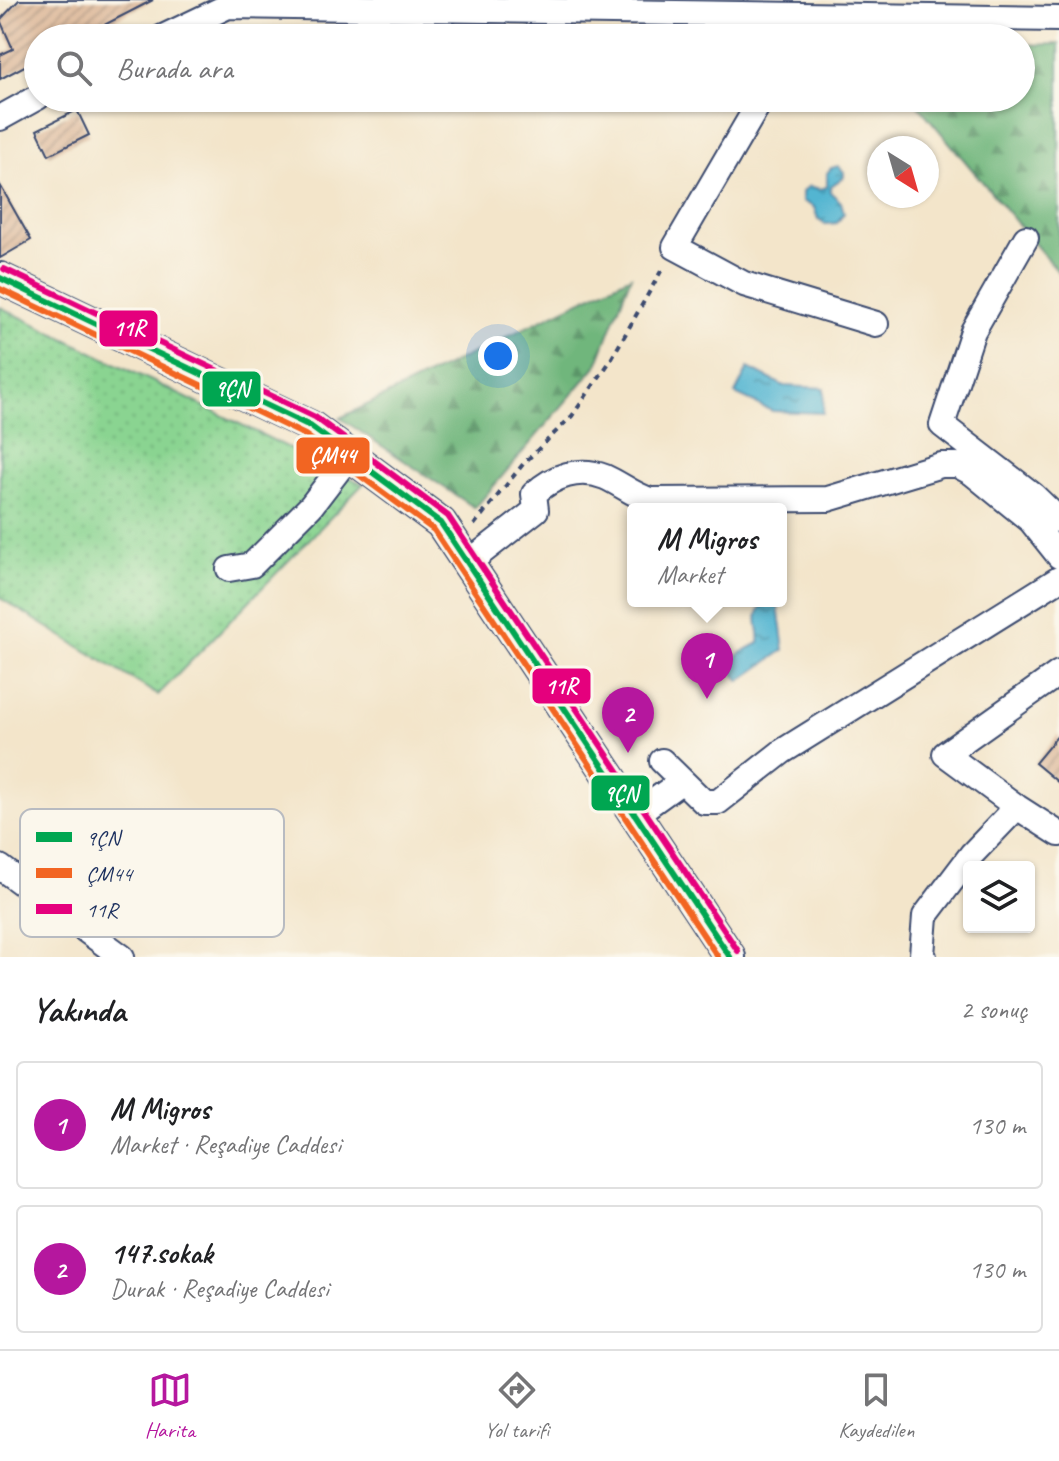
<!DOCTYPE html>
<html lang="tr">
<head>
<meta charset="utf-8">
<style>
	:root { --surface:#fff; --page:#f2f2f2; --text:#202124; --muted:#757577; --line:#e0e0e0; --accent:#b5179e }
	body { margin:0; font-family:Caveat,sans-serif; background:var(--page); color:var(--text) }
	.controls { position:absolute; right:24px; bottom:24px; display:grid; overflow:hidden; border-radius:8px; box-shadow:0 2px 6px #0004 }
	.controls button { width:72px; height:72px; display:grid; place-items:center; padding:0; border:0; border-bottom:2px solid var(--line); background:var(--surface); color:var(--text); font:40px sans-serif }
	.compass { position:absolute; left:867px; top:136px; width:72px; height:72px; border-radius:50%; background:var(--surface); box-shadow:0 2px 6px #0004; rotate:143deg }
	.you { position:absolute; left:498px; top:356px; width:28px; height:28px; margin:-20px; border:6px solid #fff; border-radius:50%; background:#1a73e8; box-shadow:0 0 0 12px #1a73e833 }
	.badge { display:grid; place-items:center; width:52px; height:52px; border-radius:50%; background:var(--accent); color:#fff; font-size:26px; font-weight:700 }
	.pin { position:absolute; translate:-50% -66px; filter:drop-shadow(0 2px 4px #0008) }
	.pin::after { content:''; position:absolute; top:42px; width:28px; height:24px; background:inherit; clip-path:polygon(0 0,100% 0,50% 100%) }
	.popup { position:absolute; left:627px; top:503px; width:160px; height:104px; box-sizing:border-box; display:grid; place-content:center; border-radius:8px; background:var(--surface); filter:drop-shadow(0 2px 6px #0005); font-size:26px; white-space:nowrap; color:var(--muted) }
	.popup b { font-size:30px; color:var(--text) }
	.popup::after { content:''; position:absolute; left:50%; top:100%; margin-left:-16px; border:16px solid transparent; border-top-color:var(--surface) }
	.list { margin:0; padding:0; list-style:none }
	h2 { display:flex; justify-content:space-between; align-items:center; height:104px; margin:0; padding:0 32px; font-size:34px }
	h2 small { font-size:26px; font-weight:400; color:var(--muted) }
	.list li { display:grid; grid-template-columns:52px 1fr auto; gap:24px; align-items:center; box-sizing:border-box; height:128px; margin:0 16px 16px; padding:0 16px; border:2px solid var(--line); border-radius:8px }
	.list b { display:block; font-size:30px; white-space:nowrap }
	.list p { margin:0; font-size:26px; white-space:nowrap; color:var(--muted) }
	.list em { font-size:26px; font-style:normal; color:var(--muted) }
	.icon { flex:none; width:44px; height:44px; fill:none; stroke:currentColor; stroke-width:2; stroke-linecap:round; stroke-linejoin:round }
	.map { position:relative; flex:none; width:1059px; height:957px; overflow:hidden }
	.search { position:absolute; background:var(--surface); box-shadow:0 2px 6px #0004; left:24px; right:24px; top:24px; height:88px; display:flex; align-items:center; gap:20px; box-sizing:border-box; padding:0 28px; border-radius:44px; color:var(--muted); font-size:30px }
	.sheet { height:392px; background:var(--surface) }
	nav { display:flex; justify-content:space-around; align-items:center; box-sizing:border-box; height:112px; border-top:2px solid var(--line); background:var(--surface); font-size:22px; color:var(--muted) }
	nav a { display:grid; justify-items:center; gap:4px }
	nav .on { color:var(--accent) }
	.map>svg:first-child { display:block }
	.grass { fill:url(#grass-dots); stroke:#528278; stroke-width:2 }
	.forest { fill:url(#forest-firs); stroke:#45726c; stroke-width:2 }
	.water { fill:url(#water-ripples); stroke:#367298; stroke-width:2 }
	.building { fill:url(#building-hatch) }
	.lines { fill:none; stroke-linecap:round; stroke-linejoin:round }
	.minor-casing { stroke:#3b4a6e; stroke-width:28 }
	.major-casing { stroke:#3b4a6e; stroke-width:34 }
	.path { stroke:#3b4a6e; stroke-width:4; stroke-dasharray:6 6; stroke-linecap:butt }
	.minor { stroke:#fff; stroke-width:24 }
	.major { stroke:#fff; stroke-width:30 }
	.bus-1-casing { stroke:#fbf7ec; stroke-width:12 }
	.bus-2-casing { stroke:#fbf7ec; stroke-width:12 }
	.bus-3-casing { stroke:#fbf7ec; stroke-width:12 }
	.bus-1 { stroke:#00a651; stroke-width:6 }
	.bus-2 { stroke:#f26522; stroke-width:6 }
	.bus-3 { stroke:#e5007d; stroke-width:6 }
	.key { fill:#fbf7ec; stroke:#b8bbc1; stroke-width:2 }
	.key-label { font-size:22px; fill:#1b2f5e }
	.line-badge { stroke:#fbf7ec; stroke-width:3 }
	.badge-label { font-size:22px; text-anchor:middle; font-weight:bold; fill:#fff }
</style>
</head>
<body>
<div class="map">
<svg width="1059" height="957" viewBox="0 0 1059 957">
	<defs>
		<pattern id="grass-dots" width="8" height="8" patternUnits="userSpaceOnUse" patternTransform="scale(2)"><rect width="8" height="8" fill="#8ad491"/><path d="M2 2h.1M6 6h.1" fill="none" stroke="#76b67f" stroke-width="1.8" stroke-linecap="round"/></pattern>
		<pattern id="forest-firs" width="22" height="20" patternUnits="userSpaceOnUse" patternTransform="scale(2)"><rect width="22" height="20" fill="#6fb67b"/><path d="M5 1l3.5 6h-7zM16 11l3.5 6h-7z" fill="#5a9468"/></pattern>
		<pattern id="water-ripples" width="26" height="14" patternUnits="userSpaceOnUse" patternTransform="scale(2)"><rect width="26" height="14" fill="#52b5d1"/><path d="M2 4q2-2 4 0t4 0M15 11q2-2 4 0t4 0" fill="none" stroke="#4394ad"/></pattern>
		<pattern id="building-hatch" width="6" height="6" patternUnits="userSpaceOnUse" patternTransform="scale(2)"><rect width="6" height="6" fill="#dbb595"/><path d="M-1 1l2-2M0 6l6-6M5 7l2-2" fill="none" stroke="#b1947d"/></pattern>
	</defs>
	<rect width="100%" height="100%" fill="#fbf7ec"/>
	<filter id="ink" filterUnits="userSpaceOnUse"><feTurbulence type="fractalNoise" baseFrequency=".0125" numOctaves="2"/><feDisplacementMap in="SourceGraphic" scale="16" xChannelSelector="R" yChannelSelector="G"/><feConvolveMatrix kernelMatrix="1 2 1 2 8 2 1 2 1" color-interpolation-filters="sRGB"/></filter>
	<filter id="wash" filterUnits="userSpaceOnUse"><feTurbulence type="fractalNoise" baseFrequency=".006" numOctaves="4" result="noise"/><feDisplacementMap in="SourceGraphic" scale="32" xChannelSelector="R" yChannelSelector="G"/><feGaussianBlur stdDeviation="1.8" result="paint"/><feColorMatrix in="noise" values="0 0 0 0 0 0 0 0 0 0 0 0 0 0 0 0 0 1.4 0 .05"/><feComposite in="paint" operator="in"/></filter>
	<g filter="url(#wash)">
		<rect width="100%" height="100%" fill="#f3e5ca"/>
		<path class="grass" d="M0,307L363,484L158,695L0,598Z"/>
		<path class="forest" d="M1059,44V273L912,98H1021V45Z
			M631,276L597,365L475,508L340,418Z"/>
		<path class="water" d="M838,166L844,172V177L831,186L830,192L841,202L844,213L837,223L825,224L818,219L814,207L802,201V192L809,186L820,189L827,187V173L831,168Z
			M748,368L784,386L824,388L823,413L772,411L735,394Z
			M763,604L778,606L784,650L740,681L730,669L740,653L759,643C762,628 751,620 763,604Z"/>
		<g id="blocks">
			<path class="building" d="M19,0H153L79,38H38V59L0,79V55L13,49L0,20Z
				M77,110L89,135L49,155L37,130Z
				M0,185L31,240L0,258Z
				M1059,734V783L1035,763Z"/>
		</g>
	</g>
	<g filter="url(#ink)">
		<use href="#blocks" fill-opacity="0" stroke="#3b4a6e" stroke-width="2"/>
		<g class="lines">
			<defs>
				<path id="minor" d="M161,38L228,6L1059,19
					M762,98L675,247L744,284L876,324
					M0,118L38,97
					M1026,238L973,331L942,425L1033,495L1059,520
					M468,563L536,510L534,494C553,476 579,467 605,477C621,484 633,495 650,500L828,499L941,465H957L972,473L1031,521L1059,556
					M229,569L252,565L311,506L350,455
					M1059,673L945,754L1017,807L1059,834
					M662,761L704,802H718L783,751L1059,579
					M636,814L682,781
					M0,867L122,957
					M924,957L922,955L925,916L972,854L1017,807"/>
				<path id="major" d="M0,278L310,426L441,523L730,957"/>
			</defs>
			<use href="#minor" class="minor-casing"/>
			<use href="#major" class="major-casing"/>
			<path class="path" d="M474,525L524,463L572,416L609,363L664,266"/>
			<use href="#minor" class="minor"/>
			<use href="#major" class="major"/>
			<defs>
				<path id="bus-1" d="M0,278L310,426L441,523L730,957"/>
				<path id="bus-2" d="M0,289L305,435L434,530L718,957"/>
				<path id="bus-3" d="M4,269L315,417L448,516L738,951"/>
			</defs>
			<use href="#bus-1" class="bus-1-casing"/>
			<use href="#bus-2" class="bus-2-casing"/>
			<use href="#bus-3" class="bus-3-casing"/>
			<use href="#bus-1" class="bus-1"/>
			<use href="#bus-2" class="bus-2"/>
			<use href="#bus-3" class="bus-3"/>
		</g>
	</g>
	<rect x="20" y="809" width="264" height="128" rx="12" class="key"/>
	<rect x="36" y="832" width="36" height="10" fill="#00a651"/>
	<rect x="36" y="868" width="36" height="10" fill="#f26522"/>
	<rect x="36" y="904" width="36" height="10" fill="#e5007d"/>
	<g class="key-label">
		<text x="86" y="845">9ÇN</text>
		<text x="86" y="881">ÇM44</text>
		<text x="86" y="917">11R</text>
	</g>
	<g class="line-badge">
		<rect x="98" y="309" width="61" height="39" rx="8" fill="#e5007d"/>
		<rect x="201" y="370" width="61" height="38" rx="8" fill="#00a651"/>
		<rect x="295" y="436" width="76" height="39" rx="8" fill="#f26522"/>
		<rect x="531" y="667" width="61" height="38" rx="8" fill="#e5007d"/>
		<rect x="590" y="774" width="61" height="38" rx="8" fill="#00a651"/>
	</g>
	<g class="badge-label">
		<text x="129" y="336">11R</text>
		<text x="232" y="396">9ÇN</text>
		<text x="333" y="463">ÇM44</text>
		<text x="561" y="694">11R</text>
		<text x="621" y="801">9ÇN</text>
	</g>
</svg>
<div class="controls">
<button><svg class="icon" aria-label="layers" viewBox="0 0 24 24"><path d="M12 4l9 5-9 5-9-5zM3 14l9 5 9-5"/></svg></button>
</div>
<svg class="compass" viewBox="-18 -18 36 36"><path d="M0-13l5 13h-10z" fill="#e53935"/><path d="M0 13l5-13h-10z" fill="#757577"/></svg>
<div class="you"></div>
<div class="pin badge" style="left:707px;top:699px">1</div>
<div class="popup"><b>M Migros</b>Market</div>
<div class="pin badge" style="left:628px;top:753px">2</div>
<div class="search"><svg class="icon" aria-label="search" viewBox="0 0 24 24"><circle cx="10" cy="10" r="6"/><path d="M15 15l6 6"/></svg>Burada ara</div>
</div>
<section class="sheet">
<h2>Yakında<small>2 sonuç</small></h2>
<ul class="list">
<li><span class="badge">1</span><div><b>M Migros</b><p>Market · Reşadiye Caddesi</p></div><em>130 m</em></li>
<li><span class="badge">2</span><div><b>147.sokak</b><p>Durak · Reşadiye Caddesi</p></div><em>130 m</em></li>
</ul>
</section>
<nav>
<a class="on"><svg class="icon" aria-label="map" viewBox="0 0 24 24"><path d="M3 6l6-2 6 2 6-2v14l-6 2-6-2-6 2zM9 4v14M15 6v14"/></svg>Harita</a>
<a><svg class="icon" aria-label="directions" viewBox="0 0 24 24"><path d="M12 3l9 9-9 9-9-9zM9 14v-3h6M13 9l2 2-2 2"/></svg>Yol tarifi</a>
<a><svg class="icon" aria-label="saved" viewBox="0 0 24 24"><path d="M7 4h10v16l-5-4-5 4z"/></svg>Kaydedilen</a>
</nav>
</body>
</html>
